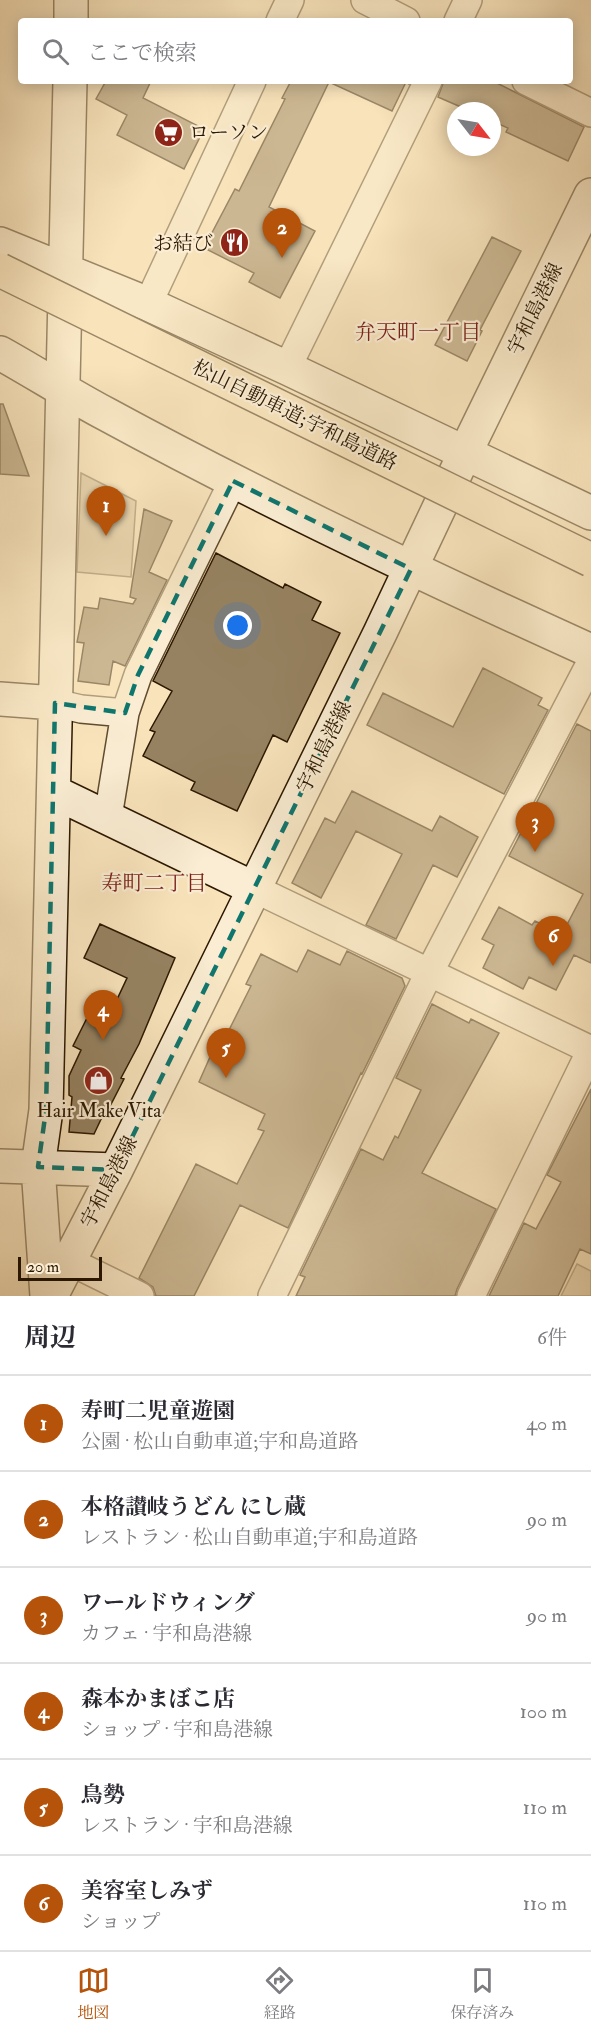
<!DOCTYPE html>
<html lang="ja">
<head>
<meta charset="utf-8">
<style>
	:root { --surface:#fff; --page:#f7f7f7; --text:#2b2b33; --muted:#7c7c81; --line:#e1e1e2; --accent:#b45309 }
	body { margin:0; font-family:"IM FELL Double Pica","Noto Serif JP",serif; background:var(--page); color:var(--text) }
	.compass { position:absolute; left:447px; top:102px; width:54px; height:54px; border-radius:50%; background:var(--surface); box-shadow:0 3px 15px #0003; rotate:121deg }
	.scale { position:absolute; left:18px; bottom:15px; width:84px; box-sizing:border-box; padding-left:6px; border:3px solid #2c1800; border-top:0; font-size:16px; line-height:21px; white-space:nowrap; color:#2c1800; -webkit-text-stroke:4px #faedd3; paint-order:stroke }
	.you { position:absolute; left:238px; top:626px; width:21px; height:21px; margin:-15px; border:4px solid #fff; border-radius:50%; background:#1a73e8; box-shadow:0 0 0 9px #1a73e833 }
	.badge { display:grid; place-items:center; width:39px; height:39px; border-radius:50%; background:var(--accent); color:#fff; font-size:20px; font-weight:700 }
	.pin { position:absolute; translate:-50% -50px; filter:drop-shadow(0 2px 3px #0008) }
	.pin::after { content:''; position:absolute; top:32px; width:21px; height:18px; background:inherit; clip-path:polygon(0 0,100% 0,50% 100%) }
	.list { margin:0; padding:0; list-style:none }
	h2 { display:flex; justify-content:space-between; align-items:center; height:78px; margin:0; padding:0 24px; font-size:26px }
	h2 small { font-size:20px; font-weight:400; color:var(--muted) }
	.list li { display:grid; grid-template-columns:39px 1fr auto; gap:18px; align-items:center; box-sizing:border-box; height:96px; padding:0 24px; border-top:2px solid var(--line) }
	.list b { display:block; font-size:22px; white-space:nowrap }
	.list p { margin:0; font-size:20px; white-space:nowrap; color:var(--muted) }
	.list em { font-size:20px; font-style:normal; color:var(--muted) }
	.icon { flex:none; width:33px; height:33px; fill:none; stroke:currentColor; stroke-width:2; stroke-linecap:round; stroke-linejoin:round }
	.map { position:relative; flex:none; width:591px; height:1296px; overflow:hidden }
	.search { position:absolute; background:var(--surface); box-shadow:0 3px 15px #0003; left:18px; right:18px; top:18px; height:66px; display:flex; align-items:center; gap:15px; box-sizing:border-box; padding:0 21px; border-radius:6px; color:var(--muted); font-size:22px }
	.sheet { height:654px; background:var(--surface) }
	nav { display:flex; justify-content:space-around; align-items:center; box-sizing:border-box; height:84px; border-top:2px solid var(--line); background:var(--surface); font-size:16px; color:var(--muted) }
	nav a { display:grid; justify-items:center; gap:3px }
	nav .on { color:var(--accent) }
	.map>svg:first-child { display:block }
	.green { fill:#d5c09b; stroke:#806c4e; stroke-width:1.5 }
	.building { fill:#968261; stroke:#2c1800; stroke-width:1.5 }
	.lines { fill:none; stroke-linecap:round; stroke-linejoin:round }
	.street-casing { stroke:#5f4b2f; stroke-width:30 }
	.secondary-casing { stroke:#2c1800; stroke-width:36 }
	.street { stroke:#faedd3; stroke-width:27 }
	.secondary { stroke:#faedd3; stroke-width:33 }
	.highway-bridge-casing { stroke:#2c1800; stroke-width:36; stroke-linecap:butt }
	.highway-bridge { stroke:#f8e3bb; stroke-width:33 }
	.marked { fill:none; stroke:#0f766e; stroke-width:4.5; stroke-dasharray:12 8; stroke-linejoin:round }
	.labels { text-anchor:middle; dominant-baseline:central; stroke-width:4.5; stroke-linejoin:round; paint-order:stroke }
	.poi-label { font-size:20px; fill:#2c1800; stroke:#faedd3; text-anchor:start }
	.street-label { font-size:20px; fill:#2c1800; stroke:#faedd3 }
	.neighbourhood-label { font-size:21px; fill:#7a1f14; stroke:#faedd3 }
</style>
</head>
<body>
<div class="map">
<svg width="591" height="1296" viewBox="0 0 591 1296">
	<rect width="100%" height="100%" fill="#f8e3bb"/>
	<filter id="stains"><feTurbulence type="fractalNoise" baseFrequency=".00333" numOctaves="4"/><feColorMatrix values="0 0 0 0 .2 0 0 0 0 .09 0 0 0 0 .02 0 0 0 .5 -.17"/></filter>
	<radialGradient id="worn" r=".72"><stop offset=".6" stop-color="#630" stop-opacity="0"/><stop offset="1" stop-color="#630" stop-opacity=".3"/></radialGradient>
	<path class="green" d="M81,473L136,501L131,577L77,572Z
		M577,1264L591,1271V1296H561Z"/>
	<path class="building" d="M106,81H151L143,98L204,129L184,169L117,135L127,115L96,99Z
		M291,81H410L409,84L406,82L392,111L329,82L269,207L315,231L280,298L249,282L254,273L204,248L235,189L239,191L285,99L282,98Z
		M444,81H493L584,127L568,161L506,132L508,128L492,121V111H470L438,97Z
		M492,237L521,251L480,330L482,331L467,361L435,345Z
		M0,404H3L29,476L0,474Z
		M144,509L172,521L149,572L167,580L125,666L113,661L109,685L78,681L84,643L77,642L84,607L98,609L100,598L133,604L136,599L130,597Z
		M216,553L283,588L285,584L321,602L312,620L340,633L287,742L273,735L237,811L191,790L195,782L143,756L155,732L150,730L172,691L153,681Z
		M483,668L542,698L538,705L548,710L504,794L367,725L383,693L453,727Z
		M577,724L591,731V963L574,955L556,990L529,977L523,989L483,968L494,945L482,939L499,907L532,925L535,921L562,934L583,894L509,856Z
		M352,791L432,831L440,816L478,837L457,877L433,865L396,939L366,925L402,854L356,831L321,898L292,883L325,818L335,823Z
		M100,924L175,958L139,1044L121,1078L124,1079L106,1114L104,1113L94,1134L69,1132L72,1097L69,1095V1076L81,1050L73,1046L87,1018L104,1027L127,978L84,958Z
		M308,950L340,965L347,951L402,978L405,986L362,1074L361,1073L288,1228L240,1205L194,1296H156L153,1287L139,1278L196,1164L237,1184L264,1131L258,1129L265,1114L199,1082L210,1057L220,1035L225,1038L251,986L246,984L261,954L297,972Z
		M432,1004L469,1023L471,1019L499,1033L422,1173L496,1209L457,1289L455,1296H296L305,1277L300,1275L361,1149L383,1160L395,1136L398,1138L421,1090L396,1078Z
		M591,1089V1254L580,1249L558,1296H489L524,1223L536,1229L561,1182L547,1175Z"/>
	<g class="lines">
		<defs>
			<path id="street" d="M365,0L406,21
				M280,21L290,0
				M458,21L468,0
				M526,81L591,113
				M148,304L252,81
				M287,368L428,81
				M55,703L81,709L125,713
				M108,817L125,713L138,675L233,481
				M253,888L591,1050
				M69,1261L140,1296
				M272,1296L429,973L591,662
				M471,1296L591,1050"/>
			<path id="secondary" d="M71,21V0
				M0,244L148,304L287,368L591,513
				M0,353C36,373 70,395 106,414C264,500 427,577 591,651
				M0,699L55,703
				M54,792L253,888
				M0,1166L116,1170
				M47,1296L38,1167L46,1110L70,81
				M51,1296L116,1170L380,633L465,453L591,195"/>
		</defs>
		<use href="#street" class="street-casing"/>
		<use href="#secondary" class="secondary-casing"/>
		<use href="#street" class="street"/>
		<use href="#secondary" class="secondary"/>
		<defs>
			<path id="highway-bridge" d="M0,270L591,560"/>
		</defs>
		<use href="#highway-bridge" class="highway-bridge-casing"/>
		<use href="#highway-bridge" class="highway-bridge"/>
	</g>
	<path d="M0 0H591V1296H0ZM233,481L411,569L116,1170L38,1167L46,1110L55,703L125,713L138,675Z" fill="#f8e3bb" fill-opacity=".55" fill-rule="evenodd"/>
	<path class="marked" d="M233,481L411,569L116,1170L38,1167L46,1110L55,703L125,713L138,675Z"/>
	<defs>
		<symbol id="supermarket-disc" viewBox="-11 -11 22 22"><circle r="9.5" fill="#8f2418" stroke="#faedd3"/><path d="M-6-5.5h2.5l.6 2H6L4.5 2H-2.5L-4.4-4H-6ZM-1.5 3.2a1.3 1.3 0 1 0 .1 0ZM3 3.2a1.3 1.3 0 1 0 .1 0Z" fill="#fff"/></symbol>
		<symbol id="restaurant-disc" viewBox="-11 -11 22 22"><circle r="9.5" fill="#8f2418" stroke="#faedd3"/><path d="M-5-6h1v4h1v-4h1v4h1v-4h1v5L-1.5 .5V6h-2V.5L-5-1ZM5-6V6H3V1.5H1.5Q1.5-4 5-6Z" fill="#fff"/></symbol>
		<symbol id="shop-disc" viewBox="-11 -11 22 22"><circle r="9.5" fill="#8f2418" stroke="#faedd3"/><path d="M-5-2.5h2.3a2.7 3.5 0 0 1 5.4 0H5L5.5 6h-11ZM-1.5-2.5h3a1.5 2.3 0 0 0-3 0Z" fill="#fff"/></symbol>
	</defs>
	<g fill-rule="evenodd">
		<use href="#supermarket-disc" x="152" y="116" width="33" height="33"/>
		<use href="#restaurant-disc" x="218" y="226" width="33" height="33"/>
		<use href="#shop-disc" x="82" y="1064" width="33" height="33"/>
	</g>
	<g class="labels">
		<g class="poi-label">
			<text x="189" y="132">ローソン</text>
			<text x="213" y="243" text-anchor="end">お結び</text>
			<text x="99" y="1110" text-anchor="middle">Hair Make Vita</text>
		</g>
		<g class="street-label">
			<text transform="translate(535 309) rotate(-64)">宇和島港線</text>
			<text transform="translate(295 415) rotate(26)">松山自動車道;宇和島道路</text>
			<text transform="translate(324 747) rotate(-64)">宇和島港線</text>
			<text transform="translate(109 1182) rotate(-63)">宇和島港線</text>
		</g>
		<g class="neighbourhood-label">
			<text x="418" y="332">弁天町一丁目</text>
			<text x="154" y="883">寿町二丁目</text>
		</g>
	</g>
	<rect width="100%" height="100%" filter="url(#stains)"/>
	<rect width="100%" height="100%" fill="url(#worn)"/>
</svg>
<svg class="compass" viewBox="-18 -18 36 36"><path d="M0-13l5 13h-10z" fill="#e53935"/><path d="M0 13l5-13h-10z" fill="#7c7c81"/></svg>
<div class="scale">20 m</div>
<div class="you"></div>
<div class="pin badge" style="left:106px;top:536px">1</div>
<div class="pin badge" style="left:282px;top:258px">2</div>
<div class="pin badge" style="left:535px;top:852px">3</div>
<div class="pin badge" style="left:103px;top:1040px">4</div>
<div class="pin badge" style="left:226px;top:1078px">5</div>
<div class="pin badge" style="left:553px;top:966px">6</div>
<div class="search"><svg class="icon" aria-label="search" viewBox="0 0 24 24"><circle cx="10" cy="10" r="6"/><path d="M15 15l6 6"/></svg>ここで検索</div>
</div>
<section class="sheet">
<h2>周辺<small>6件</small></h2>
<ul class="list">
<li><span class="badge">1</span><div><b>寿町二児童遊園</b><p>公園 · 松山自動車道;宇和島道路</p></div><em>40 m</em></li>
<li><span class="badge">2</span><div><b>本格讃岐うどん にし蔵</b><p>レストラン · 松山自動車道;宇和島道路</p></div><em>90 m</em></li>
<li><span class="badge">3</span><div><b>ワールドウィング</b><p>カフェ · 宇和島港線</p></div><em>90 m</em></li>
<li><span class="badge">4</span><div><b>森本かまぼこ店</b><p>ショップ · 宇和島港線</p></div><em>100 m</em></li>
<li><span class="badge">5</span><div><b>鳥勢</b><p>レストラン · 宇和島港線</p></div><em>110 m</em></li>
<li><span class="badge">6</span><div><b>美容室しみず</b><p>ショップ</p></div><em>110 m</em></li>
</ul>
</section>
<nav>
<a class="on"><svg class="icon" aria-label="map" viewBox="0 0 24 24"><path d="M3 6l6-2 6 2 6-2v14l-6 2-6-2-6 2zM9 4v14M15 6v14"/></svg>地図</a>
<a><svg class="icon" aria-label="directions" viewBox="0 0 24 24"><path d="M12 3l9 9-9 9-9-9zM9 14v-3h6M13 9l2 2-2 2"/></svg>経路</a>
<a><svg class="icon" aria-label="saved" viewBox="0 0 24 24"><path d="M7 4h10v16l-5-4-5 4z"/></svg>保存済み</a>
</nav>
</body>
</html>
